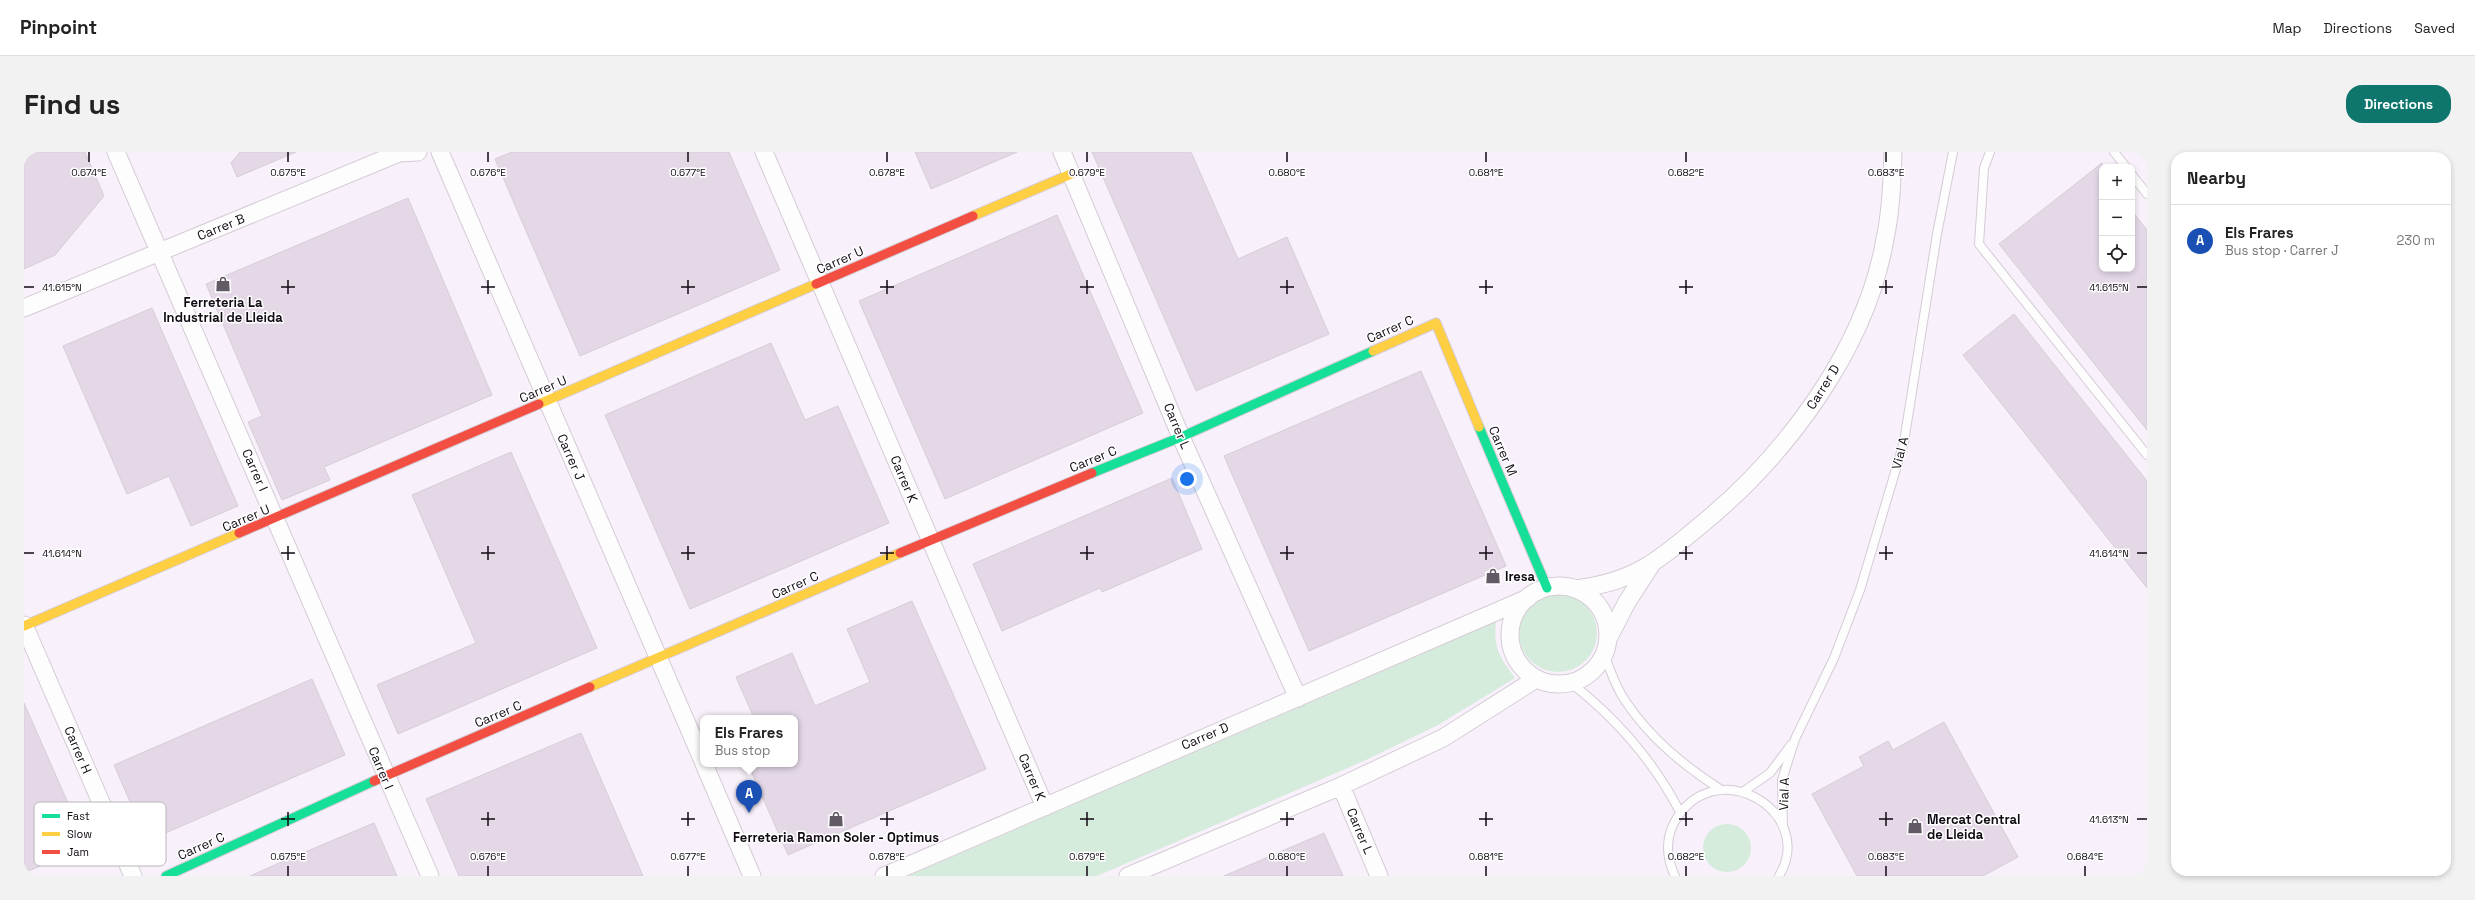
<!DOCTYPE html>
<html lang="en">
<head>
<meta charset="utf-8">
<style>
	:root { --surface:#fff; --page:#f2f2f2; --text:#222; --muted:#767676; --line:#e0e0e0; --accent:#0f766e }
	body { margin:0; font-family:"Space Grotesk",sans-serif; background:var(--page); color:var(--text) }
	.controls { position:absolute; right:12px; top:12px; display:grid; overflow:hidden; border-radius:8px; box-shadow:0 2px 6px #0003 }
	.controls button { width:36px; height:36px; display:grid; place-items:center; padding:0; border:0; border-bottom:1px solid var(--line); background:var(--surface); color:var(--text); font:20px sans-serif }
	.you { position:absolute; left:1163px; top:327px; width:14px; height:14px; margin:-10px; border:3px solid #fff; border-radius:50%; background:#1a73e8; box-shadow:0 0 0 6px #1a73e833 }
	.badge { display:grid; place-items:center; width:26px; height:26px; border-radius:50%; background:var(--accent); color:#fff; font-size:13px; font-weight:700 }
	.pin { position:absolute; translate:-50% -33px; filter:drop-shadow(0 1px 2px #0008) }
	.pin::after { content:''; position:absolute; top:21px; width:14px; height:12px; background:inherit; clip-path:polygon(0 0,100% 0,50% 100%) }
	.popup { position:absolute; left:676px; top:563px; width:98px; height:52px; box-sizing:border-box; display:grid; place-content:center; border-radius:8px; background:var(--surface); filter:drop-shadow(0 1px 3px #0005); font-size:13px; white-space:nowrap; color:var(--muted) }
	.popup b { font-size:15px; color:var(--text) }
	.popup::after { content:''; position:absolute; left:50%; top:100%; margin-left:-8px; border:8px solid transparent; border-top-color:var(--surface) }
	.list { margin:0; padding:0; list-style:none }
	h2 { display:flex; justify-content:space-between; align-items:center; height:52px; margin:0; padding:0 16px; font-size:17px }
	h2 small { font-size:13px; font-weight:400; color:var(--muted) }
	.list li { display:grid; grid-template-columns:26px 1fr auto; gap:12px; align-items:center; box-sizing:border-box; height:72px; padding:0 16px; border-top:1px solid var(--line) }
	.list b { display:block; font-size:15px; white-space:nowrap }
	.list p { margin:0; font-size:13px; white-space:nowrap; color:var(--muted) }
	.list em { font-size:13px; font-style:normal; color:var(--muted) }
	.icon { flex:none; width:22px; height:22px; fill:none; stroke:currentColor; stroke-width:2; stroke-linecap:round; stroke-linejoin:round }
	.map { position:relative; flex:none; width:2123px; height:724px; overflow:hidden; border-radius:16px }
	header { display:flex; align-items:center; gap:24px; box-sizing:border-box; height:56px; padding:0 20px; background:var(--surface); border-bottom:1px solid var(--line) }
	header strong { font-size:19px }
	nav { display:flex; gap:22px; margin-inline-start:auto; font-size:14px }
	.intro { display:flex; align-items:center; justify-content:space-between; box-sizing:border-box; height:96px; padding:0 24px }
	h1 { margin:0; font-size:28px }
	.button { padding:10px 18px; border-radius:16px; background:var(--accent); color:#fff; font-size:14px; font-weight:700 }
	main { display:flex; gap:24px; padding:0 24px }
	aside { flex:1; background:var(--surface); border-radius:16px; box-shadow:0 2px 6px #0003 }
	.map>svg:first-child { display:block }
	.green { fill:#d5ecdc }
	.building { fill:#e4d8e7; stroke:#d5cdd7 }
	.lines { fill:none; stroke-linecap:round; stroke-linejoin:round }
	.lane-casing { stroke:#d4cbd5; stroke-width:10 }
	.street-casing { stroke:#d4cbd5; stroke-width:19 }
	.fast-casing { stroke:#d4cbd5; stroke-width:11 }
	.slow-casing { stroke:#d4cbd5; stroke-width:11 }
	.jam-casing { stroke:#d4cbd5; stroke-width:11 }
	.lane { stroke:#fefdfe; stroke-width:8 }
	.street { stroke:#fefdfe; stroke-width:17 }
	.fast { stroke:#16e098; stroke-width:9 }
	.slow { stroke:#ffcf43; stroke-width:9 }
	.jam { stroke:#f24e42; stroke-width:9 }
	.ticks { fill:none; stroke:#110913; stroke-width:1.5 }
	.labels { text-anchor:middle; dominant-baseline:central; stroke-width:3; stroke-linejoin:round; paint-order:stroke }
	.street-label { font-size:13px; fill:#110913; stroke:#fff }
	.poi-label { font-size:13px; font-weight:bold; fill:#110913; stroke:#fff }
	.key { fill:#fff; stroke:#b8b5b8; stroke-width:1 }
	.key-label { font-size:11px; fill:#110913 }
	.ticks-label { font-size:10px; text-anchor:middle; fill:#110913; stroke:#fff; stroke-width:3; stroke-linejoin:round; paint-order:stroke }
</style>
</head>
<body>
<header>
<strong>Pinpoint</strong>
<nav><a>Map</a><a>Directions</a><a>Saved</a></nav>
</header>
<div class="intro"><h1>Find us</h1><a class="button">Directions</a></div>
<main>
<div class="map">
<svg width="2123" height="724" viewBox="0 0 2123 724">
	<rect width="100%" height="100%" fill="#f8f0fa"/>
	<path class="green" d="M1495 481a39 39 0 1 1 78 0a39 39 0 1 1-78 0Z
		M1472,470C1469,496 1476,506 1491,526L1414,573L1342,608L1073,724H884Z
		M1679 696a24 24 0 1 1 48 0a24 24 0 1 1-48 0Z"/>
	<path class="building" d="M0,0H61L80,44L31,103L0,117Z
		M216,0H272L213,25L207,11Z
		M488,0H705L756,118L556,204L471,7Z
		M891,0H993L907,37Z
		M1068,0H1167L1214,107L1263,85L1305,182L1172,239Z
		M2078,11V117H2108V59L2123,78V278L1975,92Z
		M384,46L468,243L300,315L306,328L258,348L224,270L238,264L182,132Z
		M1033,63L1119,261L921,347L835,149Z
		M128,156L214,354L167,374L145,324L103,342L39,194Z
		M1990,162L2123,329V436L1939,203Z
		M747,191L781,268L814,254L865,371L666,457L581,263Z
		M1397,219L1482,414L1285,499L1200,304Z
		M487,300L573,496L374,582L353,533L452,491L388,343Z
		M1148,326L1178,397L1078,440L1076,436L978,479L949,412Z
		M888,449L962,617L764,703L724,612H771V566H730L712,525L768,501L791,554L846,530L823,477Z
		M288,527L321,603L123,689L90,613Z
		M0,551L63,694L0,721Z
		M1920,570L1994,705L1959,724H1833L1788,642L1840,614L1835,605L1864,589L1869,598Z
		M557,581L619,724H435L402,647Z
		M350,671L373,724H226L262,708Z
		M1300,681L1319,724H1200Z"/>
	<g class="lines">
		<defs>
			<path id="lane" d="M1966,0L1960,16L1955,92L2123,303
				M2090,0L2102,15
				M2108,23L2123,42
				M1580,502C1585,515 1590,530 1597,542C1621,582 1657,612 1696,637
				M1547,531C1593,567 1629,608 1656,660
				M1720,639L1746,621L1767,593
				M1759,675L1758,628L1771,587L1810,506L1836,438L1880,290L1913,82L1929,0
				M1651,724C1643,708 1641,688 1650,671C1689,598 1794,659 1755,724"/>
			<path id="street" d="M92,0L406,724
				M416,0L679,609
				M740,0L1021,655
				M1038,0L1157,285L1274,546
				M0,156L375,1L394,0
				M1486 483a49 49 0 1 1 98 0a49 49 0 1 1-98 0Z
				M1551,437C1611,430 1633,409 1678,372C1762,303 1842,197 1861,87C1867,59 1868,29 1869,0
				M0,473L109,724
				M1584,487L1603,450L1627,413
				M680,612L728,724
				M1317,634L1355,724
				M860,724L1504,446
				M1104,724L1317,634L1419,586L1512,527"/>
			<path id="fast" d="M1455,275L1523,436
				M1068,321L1157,285L1349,199
				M142,724L350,629"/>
			<path id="slow" d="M949,64L1047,22
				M1349,199L1412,171L1455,275
				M515,252L792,132
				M0,474L215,381
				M566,535L876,401"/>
			<path id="jam" d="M792,132L949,64
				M215,381L515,252
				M876,401L1068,321
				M350,629L566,535"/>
		</defs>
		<use href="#lane" class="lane-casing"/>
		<use href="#street" class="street-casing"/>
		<use href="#fast" class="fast-casing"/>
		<use href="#slow" class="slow-casing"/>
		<use href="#jam" class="jam-casing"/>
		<use href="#lane" class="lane"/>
		<use href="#street" class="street"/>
		<use href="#fast" class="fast"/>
		<use href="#slow" class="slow"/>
		<use href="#jam" class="jam"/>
	</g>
	<path class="ticks" d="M65,0V10M264,0V10M464,0V10M664,0V10M863,0V10M1063,0V10M1263,0V10M1462,0V10M1662,0V10M1862,0V10M264,128V142M464,128V142M664,128V142M863,128V142M1063,128V142M1263,128V142M1462,128V142M1662,128V142M1862,128V142M0,135H10M257,135H271M457,135H471M657,135H671M856,135H870M1056,135H1070M1256,135H1270M1455,135H1469M1655,135H1669M1855,135H1869M2113,135H2123M264,394V408M464,394V408M664,394V408M863,394V408M1063,394V408M1263,394V408M1462,394V408M1662,394V408M1862,394V408M0,401H10M257,401H271M457,401H471M657,401H671M856,401H870M1056,401H1070M1256,401H1270M1455,401H1469M1655,401H1669M1855,401H1869M2113,401H2123M264,660V674M464,660V674M664,660V674M863,660V674M1063,660V674M1263,660V674M1462,660V674M1662,660V674M1862,660V674M257,667H271M457,667H471M657,667H671M856,667H870M1056,667H1070M1256,667H1270M1455,667H1469M1655,667H1669M1855,667H1869M2113,667H2123M264,714V724M464,714V724M664,714V724M863,714V724M1063,714V724M1263,714V724M1462,714V724M1662,714V724M1862,714V724M2061,714V724"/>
	<defs>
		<symbol id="shop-bare" viewBox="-9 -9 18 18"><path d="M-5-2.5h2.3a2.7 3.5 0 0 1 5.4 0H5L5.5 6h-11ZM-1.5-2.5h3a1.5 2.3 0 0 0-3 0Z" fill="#625a64" stroke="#fff" stroke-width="2.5" paint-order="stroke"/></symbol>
	</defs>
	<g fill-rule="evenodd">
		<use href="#shop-bare" x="188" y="121" width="22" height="22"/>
		<use href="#shop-bare" x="1458" y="413" width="22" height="22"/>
		<use href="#shop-bare" x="801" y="656" width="22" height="22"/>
		<use href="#shop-bare" x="1880" y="663" width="22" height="22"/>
	</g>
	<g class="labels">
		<g class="street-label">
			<text transform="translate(197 75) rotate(-22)">Carrer B</text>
			<text transform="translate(816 108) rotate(-24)">Carrer U</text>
			<text transform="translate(1366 177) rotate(-24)">Carrer C</text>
			<text transform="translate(1799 235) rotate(-58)">Carrer D</text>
			<text transform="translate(519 237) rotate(-23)">Carrer U</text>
			<text transform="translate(1153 274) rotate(67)">Carrer L</text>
			<text transform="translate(1479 299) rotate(67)">Carrer M</text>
			<text transform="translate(1876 301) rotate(-76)">Vial A</text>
			<text transform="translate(547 305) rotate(66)">Carrer J</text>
			<text transform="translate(1069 307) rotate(-22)">Carrer C</text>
			<text transform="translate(231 318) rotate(66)">Carrer I</text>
			<text transform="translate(880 327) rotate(67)">Carrer K</text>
			<text transform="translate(222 366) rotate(-23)">Carrer U</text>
			<text transform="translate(771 433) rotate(-24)">Carrer C</text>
			<text transform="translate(474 562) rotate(-23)">Carrer C</text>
			<text transform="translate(1181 584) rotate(-23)">Carrer D</text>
			<text transform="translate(54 598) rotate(67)">Carrer H</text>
			<text transform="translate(357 616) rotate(67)">Carrer I</text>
			<text transform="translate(1008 625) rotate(67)">Carrer K</text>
			<text transform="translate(1760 642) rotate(-88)">Vial A</text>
			<text transform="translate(1336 679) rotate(67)">Carrer L</text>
			<text transform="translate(177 694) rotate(-24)">Carrer C</text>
		</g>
		<g class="poi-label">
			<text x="199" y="150">Ferreteria La<tspan x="199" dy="15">Industrial de Lleida</tspan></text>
			<text x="1481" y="424" text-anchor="start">Iresa</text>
			<text x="1903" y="667" text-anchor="start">Mercat Central<tspan x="1903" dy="15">de Lleida</tspan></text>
			<text x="812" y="685">Ferreteria Ramon Soler - Optimus</text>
		</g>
	</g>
	<rect x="10" y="650" width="132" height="64" rx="6" class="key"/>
	<rect x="18" y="662" width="18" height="4" fill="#16e098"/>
	<rect x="18" y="680" width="18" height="4" fill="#ffcf43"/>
	<rect x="18" y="698" width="18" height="4" fill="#f24e42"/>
	<g class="key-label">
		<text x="43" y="668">Fast</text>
		<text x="43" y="686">Slow</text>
		<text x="43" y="704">Jam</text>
	</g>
	<g class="ticks-label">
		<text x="65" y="24">0.674°E</text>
		<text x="264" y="24">0.675°E</text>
		<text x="464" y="24">0.676°E</text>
		<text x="664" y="24">0.677°E</text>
		<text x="863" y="24">0.678°E</text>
		<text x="1063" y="24">0.679°E</text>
		<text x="1263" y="24">0.680°E</text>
		<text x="1462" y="24">0.681°E</text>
		<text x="1662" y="24">0.682°E</text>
		<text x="1862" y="24">0.683°E</text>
		<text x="38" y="139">41.615°N</text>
		<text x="2085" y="139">41.615°N</text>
		<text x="38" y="405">41.614°N</text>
		<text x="2085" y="405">41.614°N</text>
		<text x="2085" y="671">41.613°N</text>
		<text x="264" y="708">0.675°E</text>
		<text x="464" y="708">0.676°E</text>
		<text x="664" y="708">0.677°E</text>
		<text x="863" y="708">0.678°E</text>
		<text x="1063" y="708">0.679°E</text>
		<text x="1263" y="708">0.680°E</text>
		<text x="1462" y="708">0.681°E</text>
		<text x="1662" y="708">0.682°E</text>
		<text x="1862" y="708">0.683°E</text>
		<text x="2061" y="708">0.684°E</text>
	</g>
</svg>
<div class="controls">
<button>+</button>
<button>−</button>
<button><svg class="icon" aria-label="locate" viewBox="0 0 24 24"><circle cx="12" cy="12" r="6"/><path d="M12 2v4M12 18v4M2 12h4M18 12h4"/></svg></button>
</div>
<div class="you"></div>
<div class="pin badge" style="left:725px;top:661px;background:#1a4fb4">A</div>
<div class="popup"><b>Els Frares</b>Bus stop</div>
</div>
<aside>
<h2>Nearby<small></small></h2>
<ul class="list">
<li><span class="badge" style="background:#1a4fb4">A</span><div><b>Els Frares</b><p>Bus stop · Carrer J</p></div><em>230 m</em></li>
</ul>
</aside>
</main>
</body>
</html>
